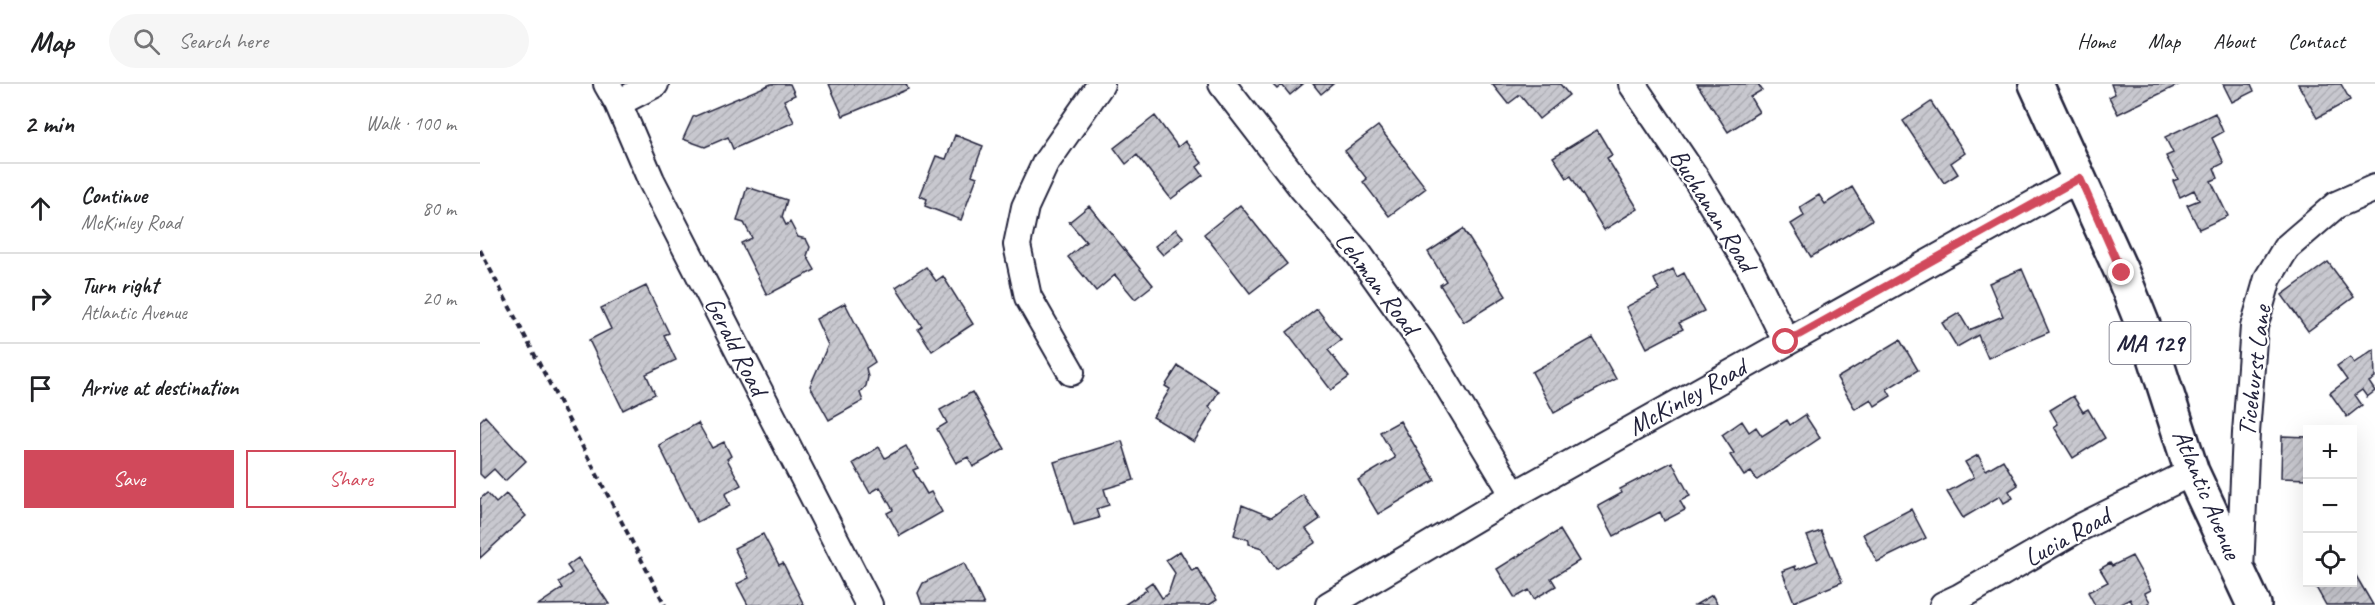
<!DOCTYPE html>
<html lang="en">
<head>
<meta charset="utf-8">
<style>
	:root { --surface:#fff; --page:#f6f6f6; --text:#202124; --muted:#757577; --line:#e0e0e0; --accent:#d1495b }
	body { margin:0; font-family:Caveat,sans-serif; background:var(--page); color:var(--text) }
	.controls { position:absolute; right:18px; bottom:18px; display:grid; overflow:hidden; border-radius:0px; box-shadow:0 6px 24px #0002 }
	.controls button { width:54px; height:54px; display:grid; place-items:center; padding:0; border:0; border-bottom:2px solid var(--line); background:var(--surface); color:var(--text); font:30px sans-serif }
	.stop { position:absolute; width:18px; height:18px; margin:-14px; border:4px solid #d1495b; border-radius:50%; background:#fff }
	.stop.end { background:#d1495b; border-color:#fff; box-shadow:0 2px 6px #0008 }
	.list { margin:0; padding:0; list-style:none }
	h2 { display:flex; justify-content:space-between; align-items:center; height:78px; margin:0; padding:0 24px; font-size:26px }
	h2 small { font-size:20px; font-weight:400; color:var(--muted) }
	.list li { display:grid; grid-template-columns:39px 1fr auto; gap:18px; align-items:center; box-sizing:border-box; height:90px; padding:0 24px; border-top:2px solid var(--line) }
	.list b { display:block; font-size:22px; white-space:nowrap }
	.list p { margin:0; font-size:20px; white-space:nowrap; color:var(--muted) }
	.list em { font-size:20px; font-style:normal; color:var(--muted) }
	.actions { display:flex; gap:12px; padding:18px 24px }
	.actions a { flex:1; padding:14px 0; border:2px solid var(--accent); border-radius:0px; text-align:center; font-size:21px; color:var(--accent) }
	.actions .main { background:var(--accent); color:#fff }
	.icon { flex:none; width:33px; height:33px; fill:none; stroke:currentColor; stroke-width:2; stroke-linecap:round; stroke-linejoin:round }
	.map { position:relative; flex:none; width:1895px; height:521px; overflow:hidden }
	header { display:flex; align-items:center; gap:36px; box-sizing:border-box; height:84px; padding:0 30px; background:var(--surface); border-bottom:2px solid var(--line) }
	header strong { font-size:28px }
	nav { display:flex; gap:33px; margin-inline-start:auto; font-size:21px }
	.search { width:420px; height:54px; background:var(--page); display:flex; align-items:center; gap:15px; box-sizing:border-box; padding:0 21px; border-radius:33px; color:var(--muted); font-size:22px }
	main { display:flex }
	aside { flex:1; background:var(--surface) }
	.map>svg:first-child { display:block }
	.building { fill:url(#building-hatch); stroke:#22223b; stroke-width:1.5 }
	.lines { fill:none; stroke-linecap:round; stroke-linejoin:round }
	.minor-casing { stroke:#22223b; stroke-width:30 }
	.primary-casing { stroke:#22223b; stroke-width:38 }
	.path { stroke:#22223b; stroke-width:4; stroke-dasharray:6 4.5; stroke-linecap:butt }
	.minor { stroke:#fff; stroke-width:26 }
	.primary { stroke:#fff; stroke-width:33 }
	.route { stroke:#d1495b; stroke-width:8 }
	.labels { text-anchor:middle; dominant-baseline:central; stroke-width:4.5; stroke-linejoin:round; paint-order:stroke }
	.shield { fill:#fff; stroke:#646476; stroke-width:1.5 }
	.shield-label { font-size:24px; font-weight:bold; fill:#22223b }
	.street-label { font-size:26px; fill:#22223b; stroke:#fff }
</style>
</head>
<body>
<header>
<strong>Map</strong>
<div class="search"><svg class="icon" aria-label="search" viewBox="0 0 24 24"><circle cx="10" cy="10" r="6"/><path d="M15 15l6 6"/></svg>Search here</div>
<nav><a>Home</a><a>Map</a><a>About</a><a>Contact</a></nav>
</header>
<main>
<aside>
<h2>2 min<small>Walk · 100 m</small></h2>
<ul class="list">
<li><svg class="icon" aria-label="ahead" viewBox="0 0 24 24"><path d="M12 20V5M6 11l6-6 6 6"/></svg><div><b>Continue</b><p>McKinley Road</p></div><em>80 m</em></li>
<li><svg class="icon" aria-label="right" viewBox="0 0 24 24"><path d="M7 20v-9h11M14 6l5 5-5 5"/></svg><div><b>Turn right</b><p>Atlantic Avenue</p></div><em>20 m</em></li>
<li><svg class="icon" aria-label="arrive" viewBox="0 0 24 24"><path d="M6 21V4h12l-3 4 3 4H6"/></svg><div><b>Arrive at destination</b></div></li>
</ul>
<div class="actions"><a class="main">Save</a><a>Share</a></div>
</aside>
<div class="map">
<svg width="1895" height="521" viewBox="0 0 1895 521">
	<defs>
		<pattern id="building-hatch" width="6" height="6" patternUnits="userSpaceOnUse" patternTransform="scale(1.5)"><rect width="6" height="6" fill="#c8c8cf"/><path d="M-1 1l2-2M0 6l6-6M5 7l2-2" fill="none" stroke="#acacb3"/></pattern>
	</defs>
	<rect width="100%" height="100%" fill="#fff"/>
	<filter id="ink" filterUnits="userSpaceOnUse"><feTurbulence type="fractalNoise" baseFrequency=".0167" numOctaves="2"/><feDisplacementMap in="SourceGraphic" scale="12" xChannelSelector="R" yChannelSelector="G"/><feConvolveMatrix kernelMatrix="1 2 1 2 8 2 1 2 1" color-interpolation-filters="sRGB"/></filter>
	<g filter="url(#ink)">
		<path class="building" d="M291,0H310L315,11L304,16L314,38L253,65L248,53L225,63L203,55L213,33Z
			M349,0H426L428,5L363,32Z
			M792,0H823L810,11L802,1L797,5Z
			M833,0H853L841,10Z
			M1012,0H1080L1089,11L1059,35L1040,11L1028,20Z
			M1217,0H1278L1282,6L1270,13L1279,28L1248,48Z
			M1631,0H1700L1638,30L1629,13L1635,10Z
			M1743,0H1771L1774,7L1752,18Z
			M1818,0H1861L1870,16L1837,34Z
			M1451,18L1485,69L1471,79L1478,90L1464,99L1423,37Z
			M1735,29L1743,48L1732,54L1744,79L1734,84L1738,94L1731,97L1748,132L1719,145L1707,121L1719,116L1714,106L1700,113L1693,97L1698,95L1686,72L1693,69L1685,53Z
			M675,32L698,63L705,57L722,79L717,83L723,91L691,115L657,71L646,80L634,64Z
			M898,42L946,104L909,132L883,98L887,95L865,67Z
			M1117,46L1132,71L1127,74L1158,125L1124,146L1091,92L1087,94L1073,73Z
			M475,51L503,62L492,91L497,93L481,136L445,122L447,115L440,112L456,72L466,75Z
			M267,103L307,116L302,133L306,141L310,138L318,153L326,155L330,163L327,172L335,186L287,211L261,159L272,154L264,139L257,137Z
			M1372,103L1392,136L1331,173L1311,140L1324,132L1320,123L1339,111L1345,120Z
			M760,121L807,180L770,209L724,150Z
			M609,122L673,201L655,215L635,191L616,207L588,173L606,158L589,138Z
			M696,145L704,154L683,171L675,162Z
			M983,145L1026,212L984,238L960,201L966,197L948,168Z
			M1848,178L1874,213L1828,247L1802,211Z
			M446,183L456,197L463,192L493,240L452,267L438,245L442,242L416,203Z
			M1193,185L1197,193L1204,189L1224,227L1199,239L1203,245L1167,264L1146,223L1179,206L1174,195Z
			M1542,185L1569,248L1508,274L1498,251L1477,263L1462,239L1479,229L1489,246L1523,232L1509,199Z
			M166,202L189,249L184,251L196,276L166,290L175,310L143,326L109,256L131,245L121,224Z
			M365,219L395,278L386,284L388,293L386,302L380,309L383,317L349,336L330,302L348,261L336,235Z
			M837,225L861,256L848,266L869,293L851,306L807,248Z
			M1113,254L1136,295L1074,329L1052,288Z
			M1420,256L1438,286L1407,305L1411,312L1395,322L1391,315L1375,325L1357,294Z
			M1894,265L1895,294L1889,298L1895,307L1887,313L1882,306L1875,311L1882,321L1867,333L1850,309L1867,296L1857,282L1870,273L1874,279Z
			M698,282L739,307L729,323L733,327L714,358L673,333L690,305L685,302Z
			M492,308L525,365L493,383L488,373L476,379L457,345L467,339L460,326Z
			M1593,312L1603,328L1608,325L1625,354L1593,374L1574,343L1578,340L1570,326Z
			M1325,331L1340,354L1277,396L1271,388L1264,392L1250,371L1254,369L1242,351L1262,337L1269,348L1276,343L1282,352L1307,336L1310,341Z
			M5,332L46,377L25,397L14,385L4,394L0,390V337Z
			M920,337L955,396L898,430L878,396L915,374L900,348Z
			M218,339L232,364L244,358L251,372L247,375L261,401L245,410L250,422L217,438L179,361Z
			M1802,352L1828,353V395L1801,394Z
			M642,357L654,396L624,405L629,421L616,425L619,434L594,441L574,378Z
			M426,362L438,384L433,386L447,410L451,408L462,428L420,452L407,429L413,426L400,403L390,409L373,379L399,363L405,374Z
			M1498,371L1506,386L1523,376L1538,401L1529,407L1533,414L1524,419L1520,412L1483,434L1467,408L1494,393L1485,378Z
			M1192,378L1210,412L1200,417L1205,426L1184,437L1180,428L1134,452L1118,422L1142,409L1140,405Z
			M7,409L16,419L26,410L46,432L0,474V415Z
			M823,411L840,435L826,445L836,458L796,485L782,464L769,460V456L754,451L762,421L791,433Z
			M1431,425L1446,454L1397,478L1383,450Z
			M1080,446L1099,477L1071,494L1076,502L1054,515L1049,506L1035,514L1017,485Z
			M1341,447L1362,498L1314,518L1302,487L1315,482L1316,486L1338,477L1327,452Z
			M283,450L299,481L303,479L324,521H268L257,500L269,494L254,464Z
			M700,467L712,487L717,484L737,516L729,521H644L667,506L665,503L672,498L682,514L688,510L695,489L686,476Z
			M1652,472L1671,506L1665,509L1670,518L1665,521H1653L1650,515L1639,521H1615L1608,508L1628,498L1620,485L1630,479L1632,482Z
			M98,474L129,520L58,521L83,504L79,498L92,489L87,482Z
			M484,479L504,521L442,520L438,509L443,499Z
			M1872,485L1893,521H1846L1833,498H1872Z
			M1232,511L1238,521H1215Z"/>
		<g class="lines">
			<defs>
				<path id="minor" d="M127,0L138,19L171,96L389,521
					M742,0L823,105L878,169L942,259L1034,411
					M1152,0L1217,96L1270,184L1306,257
					M138,19L175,0
					M591,288L548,213L537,161L545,123L565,80L621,0
					M1760,487L1766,349L1774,243L1788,194L1806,164L1856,121L1895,104
					M849,521L1034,411L1600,94
					M1463,521L1480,513L1599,444L1712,388"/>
				<path id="primary" d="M1556,0L1642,189L1672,264L1712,388L1774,521"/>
			</defs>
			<use href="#minor" class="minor-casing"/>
			<use href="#primary" class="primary-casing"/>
			<path class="path" d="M0,166L185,521"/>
			<use href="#minor" class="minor"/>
			<use href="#primary" class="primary"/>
		</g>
	</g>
	<g class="lines" filter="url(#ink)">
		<path class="route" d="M1306,258L1600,94L1642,189"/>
	</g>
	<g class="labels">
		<rect class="shield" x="1629.5" y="238" width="81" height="42" rx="4.5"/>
		<g class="shield-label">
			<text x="1670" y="259">MA 129</text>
		</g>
		<g class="street-label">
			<text transform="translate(1233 126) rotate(58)">Buchanan Road</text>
			<text transform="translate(897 199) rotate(53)">Lehman Road</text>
			<text transform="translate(256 262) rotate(63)">Gerald Road</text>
			<text transform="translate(1774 287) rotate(-83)">Ticehurst Lane</text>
			<text transform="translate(1207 313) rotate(-29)">McKinley Road</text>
			<text transform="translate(1727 410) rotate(67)">Atlantic Avenue</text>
			<text transform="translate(1587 453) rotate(-29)">Lucia Road</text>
		</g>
	</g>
</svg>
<div class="controls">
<button>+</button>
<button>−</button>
<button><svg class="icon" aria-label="locate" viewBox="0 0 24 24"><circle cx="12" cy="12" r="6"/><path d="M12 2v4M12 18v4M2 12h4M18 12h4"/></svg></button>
</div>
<div class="stop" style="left:1306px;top:258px"></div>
<div class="stop end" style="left:1642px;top:189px"></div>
</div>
</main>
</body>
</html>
